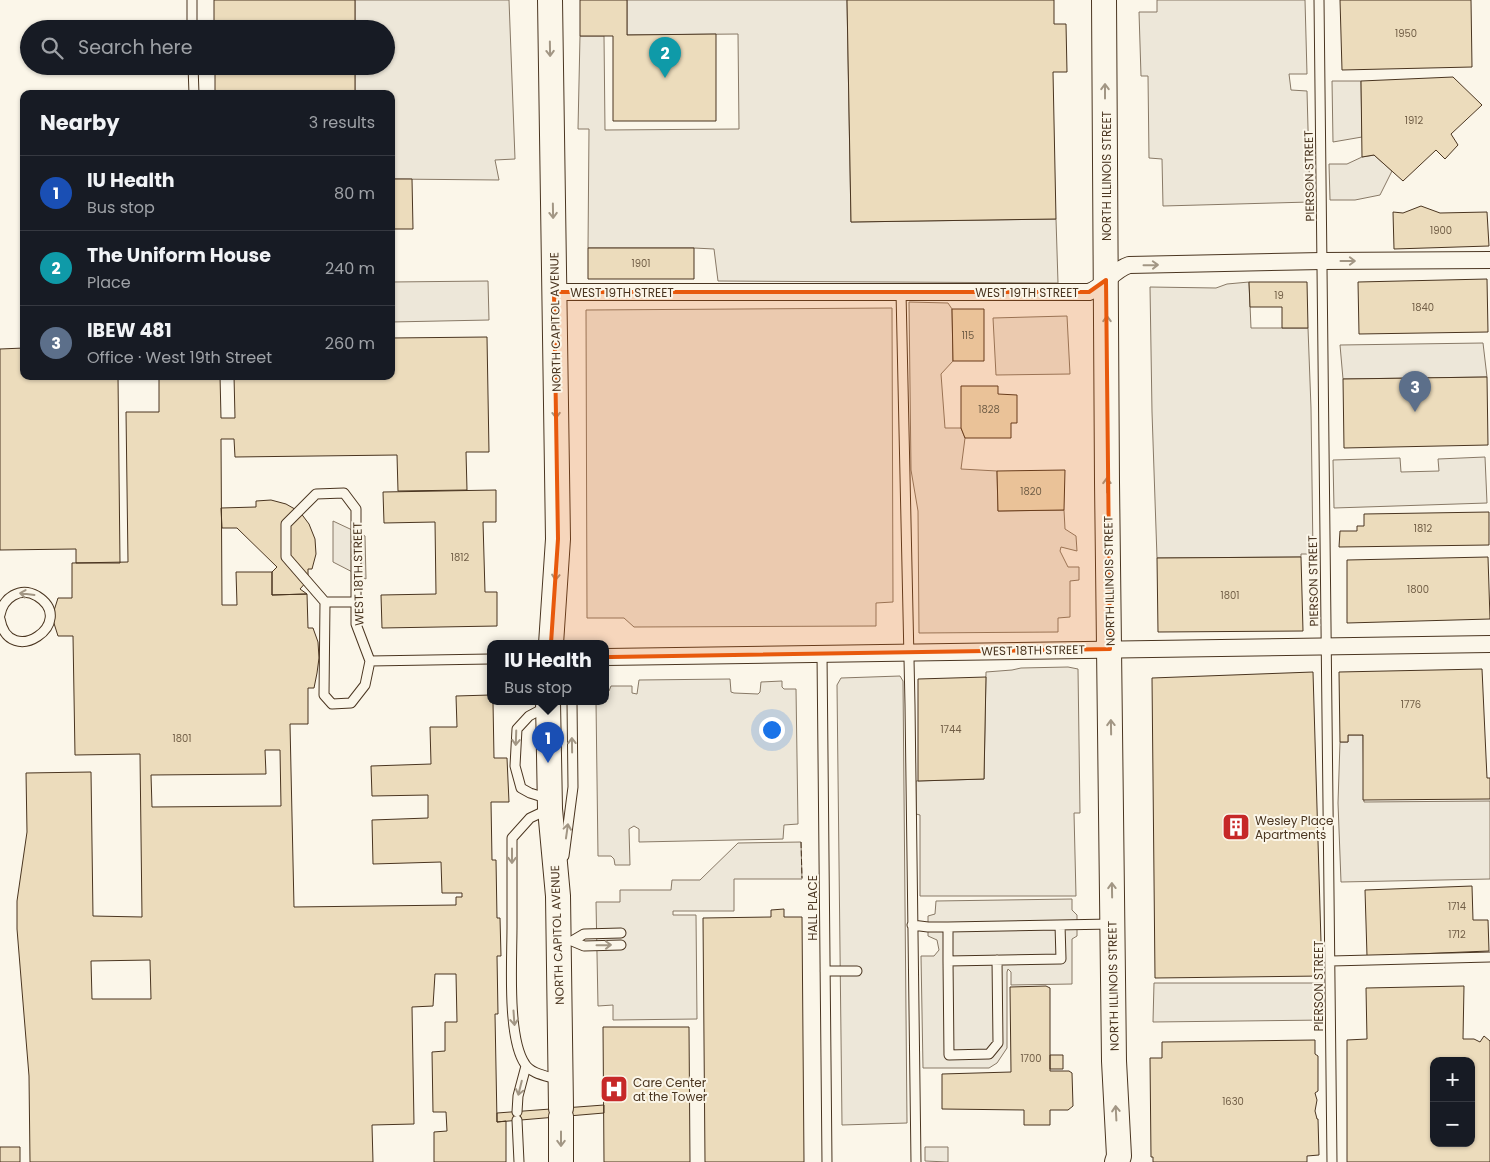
<!DOCTYPE html>
<html lang="en">
<head>
<meta charset="utf-8">
<style>
	:root { --surface:#171b24; --page:#242831; --text:#f1f3f6; --muted:#9ea1a6; --line:#363941; --accent:#ea580c }
	body { margin:0; font-family:Poppins,sans-serif; background:var(--page); color:var(--text) }
	.controls { position:absolute; right:15px; bottom:15px; display:grid; overflow:hidden; border-radius:10px; box-shadow:0 1px 4px #0004 }
	.controls button { width:45px; height:45px; display:grid; place-items:center; padding:0; border:0; border-bottom:1px solid var(--line); background:var(--surface); color:var(--text); font:25px sans-serif }
	.you { position:absolute; left:771px; top:729px; width:18px; height:18px; margin:-12px; border:4px solid #fff; border-radius:50%; background:#1a73e8; box-shadow:0 0 0 8px #1a73e833 }
	.badge { display:grid; place-items:center; width:32px; height:32px; border-radius:50%; background:var(--accent); color:#fff; font-size:16px; font-weight:700 }
	.pin { position:absolute; translate:-50% -41px; filter:drop-shadow(0 1px 2px #0008) }
	.pin::after { content:''; position:absolute; top:26px; width:18px; height:15px; background:inherit; clip-path:polygon(0 0,100% 0,50% 100%) }
	.popup { position:absolute; left:487px; top:640px; width:122px; height:65px; box-sizing:border-box; display:grid; place-content:center; border-radius:10px; background:var(--surface); filter:drop-shadow(0 1px 4px #0005); font-size:16px; white-space:nowrap; color:var(--muted) }
	.popup b { font-size:19px; color:var(--text) }
	.popup::after { content:''; position:absolute; left:50%; top:100%; margin-left:-10px; border:10px solid transparent; border-top-color:var(--surface) }
	.list { margin:0; padding:0; list-style:none }
	h2 { display:flex; justify-content:space-between; align-items:center; height:65px; margin:0; padding:0 20px; font-size:21px }
	h2 small { font-size:16px; font-weight:400; color:var(--muted) }
	.list li { display:grid; grid-template-columns:32px 1fr auto; gap:15px; align-items:center; box-sizing:border-box; height:75px; padding:0 20px; border-top:1px solid var(--line) }
	.list b { display:block; font-size:19px; white-space:nowrap }
	.list p { margin:0; font-size:16px; white-space:nowrap; color:var(--muted) }
	.list em { font-size:16px; font-style:normal; color:var(--muted) }
	.icon { flex:none; width:28px; height:28px; fill:none; stroke:currentColor; stroke-width:2; stroke-linecap:round; stroke-linejoin:round }
	.map { position:relative; flex:none; width:1490px; height:1162px; overflow:hidden }
	.search { position:absolute; background:var(--surface); box-shadow:0 1px 4px #0004; left:20px; top:20px; width:375px; height:55px; display:flex; align-items:center; gap:12px; box-sizing:border-box; padding:0 18px; border-radius:28px; color:var(--muted); font-size:19px }
	.panel { position:absolute; background:var(--surface); box-shadow:0 1px 4px #0004; left:20px; top:90px; width:375px; height:290px; border-radius:10px }
	.map>svg:first-child { display:block }
	.parking { fill:#ede7d9; stroke:#887966 }
	.building { fill:#ecdcbc; stroke:#4a3520; fill-rule:evenodd }
	.lines { fill:none; stroke-linecap:round; stroke-linejoin:round }
	.lane-casing { stroke:#4a3520; stroke-width:11 }
	.street-casing { stroke:#4a3520; stroke-width:18 }
	.secondary-casing { stroke:#4a3520; stroke-width:26 }
	.lane { stroke:#fbf6e9; stroke-width:9 }
	.street { stroke:#fbf6e9; stroke-width:16 }
	.secondary { stroke:#fbf6e9; stroke-width:24 }
	.fence { stroke:#4a3520; stroke-width:1; stroke-dasharray:6 2.5; stroke-linecap:butt }
	.oneway { stroke:#a29684 }
	.marked { fill:#e8590c; fill-opacity:0.2; stroke:#e8590c; stroke-width:4; stroke-linejoin:round }
	.labels { text-anchor:middle; dominant-baseline:central; stroke-width:4; stroke-linejoin:round; paint-order:stroke }
	.number-label { font-size:10px; fill:#725f47 }
	.street-label { font-size:12px; fill:#4a3520; stroke:#fbf6e9 }
	.poi-label { font-size:12px; fill:#4a3520; stroke:#fbf6e9; text-anchor:start }
</style>
</head>
<body>
<div class="map">
<svg width="1490" height="1162" viewBox="0 0 1490 1162">
	<rect width="100%" height="100%" fill="#fbf6e9"/>
	<path class="parking" d="M355,0H509L515,159L495,160L499,180L391,179V94H355V66H386V29H355Z
		M627,0H847L851,222L1056,219L1058,283L718,281L714,249L694,248H588L589,129H578L580,36H604L605,130L739,129L738,34L627,35Z
		M1157,0H1305L1307,74H1289L1291,90L1307,91L1310,202L1163,206L1162,159L1149,158L1148,76H1141L1139,12H1157Z
		M1332,81H1361L1362,137L1333,142Z
		M1374,155L1392,171L1380,195L1355,200H1330L1329,164H1347L1362,157Z
		M488,281L489,320L391,322V282Z
		M1249,282L1251,328H1308L1311,408L1313,554H1301V557L1157,558L1152,412L1150,287L1216,288L1227,284Z
		M909,302L948,303L952,309L953,361L941,374L945,428H961L965,438L961,469L997,471L998,511L1064,510L1065,529L1076,536L1077,551L1061,547L1060,551L1068,567H1079V580L1070,581V617L1058,618V632L919,633L918,511L911,470Z
		M892,308L893,602L876,603V626L634,627L624,618H587L586,310Z
		M1067,316L1070,374L996,375L993,318Z
		M1483,343L1487,377L1343,379L1340,345Z
		M1485,457L1487,503L1334,508L1333,460L1400,458L1401,472L1439,471L1438,459Z
		M333,521L365,536L366,579L333,562Z
		M1068,667L1078,669L1080,813H1074L1076,896H920V815L916,814V781L984,779L986,672L1012,670L1021,668Z
		M900,676L903,681L907,1123L842,1125L837,685L841,678Z
		M730,679L731,692L734,693L758,694L760,692L761,682L782,681V687L784,689H796L798,824L784,825L783,839L639,842V829L634,826L629,829L630,865H615L614,859L611,856H598L596,702H606V691H609L611,686H632V693L637,694L639,680Z
		M1348,735H1363L1364,802L1490,801V879L1341,882L1338,803L1340,742H1348Z
		M801,842L802,879H734V911H673V915H696L697,1019L613,1020V1005L598,1006L596,902H620V890H671L672,880H700L738,843Z
		M1072,899V910L1077,915V936L1072,939V984L1011,985V972L1008,969L1007,972V1048L997,1063L989,1068H923L921,956H934L939,950L937,940L928,936V916L935,914L936,901Z
		M1154,983H1325L1326,1020L1153,1022Z
		M925,1147H948V1162L925,1161Z"/>
	<path class="building" d="M214,0H355V29H214Z
		M580,0H627V35L716,34V121H613V36H580Z
		M847,0H1054V24H1066L1067,72H1053L1056,219L851,222Z
		M1340,0H1471L1472,67L1342,70Z
		M215,66H355V94H215Z
		M1453,77L1482,105L1451,134L1458,145L1445,159L1436,150L1403,181L1374,155L1362,157L1361,81Z
		M391,179H412L413,229H391Z
		M1421,206L1440,213L1487,212L1489,246L1394,249L1393,212L1403,213Z
		M588,248H694V279H588Z
		M1487,279L1488,332L1359,334L1358,282Z
		M1249,282H1307L1308,328H1282V307H1250Z
		M952,309H984V361H953Z
		M487,337L489,452H466L467,490L398,491L397,455L235,457L234,439H221L222,605H237L236,572H272V595L307,594L308,628H313L318,642L319,658L317,673L314,688H308V724H290L294,907L456,905V897H462V893H442L441,862L373,864L372,820L428,818V795L372,796L371,766L431,764L430,727H457L456,696L490,695V702H493L494,758H507L509,802H491L492,860H496L497,918H500L501,956H497L498,1014H495L497,1122L506,1121V1162H434V1132L447,1131L446,1112H433L432,1052L445,1051V1022H457L456,974H435L433,1006L412,1007L414,1124L372,1125L373,1162H30L29,1076L17,929V901L27,832L26,773L91,772L93,916L142,917L140,754L75,755L73,636H58L52,617L58,598H72V563L128,562L126,412H159V376H220L221,418H235L234,376H391V338ZM265,750H280L281,806L152,807L151,775L266,774ZM150,960L151,999H92L91,961Z
		M24,348V376H118L120,563H76V549L0,550V349Z
		M1487,377L1488,445L1344,448L1343,379Z
		M961,386H998V394L1017,395V423H1011V438H965L961,428Z
		M1065,470L1064,510L998,511L997,471Z
		M496,490V522H483L485,592H497V626L382,628L381,595L436,594L435,522L384,523L383,492Z
		M271,500L286,504L300,512L309,524L315,539L316,554L312,569H308V580L300,589L307,594L272,595V572L277,567L237,528H222L221,508L256,507V501Z
		M1489,512V545L1339,547L1340,531H1357V526H1364V514Z
		M1301,557L1303,631L1158,632L1157,558Z
		M1488,557L1490,619L1347,623V560Z
		M1482,669L1487,778H1490V799L1363,800V735H1348V742H1340L1339,672Z
		M1313,672L1322,976L1155,978L1152,678Z
		M986,677L984,779L918,781V679Z
		M1472,886L1473,920H1488L1489,951L1367,956L1365,890Z
		M784,909V917H802L804,1162H705L703,918L771,917V910Z
		M1046,986L1050,988V1071H1069L1072,1073L1073,1106L1068,1110H1050V1125H1024V1110L942,1109V1074L1011,1072L1010,987Z
		M1464,986L1463,1039H1474L1480,1042L1484,1036L1490,1041V1162H1347V1040L1367,1039L1366,988ZM1434,1061H1471V1143H1434Z
		M603,1027H689L690,1162H604Z
		M1315,1040V1054L1318,1056V1091L1315,1093L1317,1100L1315,1111L1317,1119H1318L1319,1155L1307,1156V1162H1153V1157H1151L1150,1058H1162V1042Z
		M1050,1055H1063V1069H1050Z
		M604,1105V1113L497,1122V1113Z
		M0,1147H20V1162H0Z"/>
	<g class="lines">
		<defs>
			<path id="lane" d="M192,0V29
				M1319,0L1332,1162
				M193,66L194,94
				M901,292L910,705L916,1162
				M344,493L356,509V624L370,661L365,685L351,703L332,704L324,695L325,602L286,557V524L316,494Z
				M325,602H356
				M0,615C3,598 20,586 37,596C79,622 9,670 0,619
				M822,654L827,1162
				M370,661L490,659
				M546,707L529,716L517,729L515,766L521,788L530,793L549,799
				M549,809L530,818L512,838C512,868 512,898 512,927C512,960 507,1038 525,1064C531,1074 548,1076 559,1080
				M564,856L573,787L572,702
				M912,925L928,927H948V961L1061,959L1060,925
				M948,927L1112,924
				M621,933L584,934L572,941L584,946L621,945
				M948,961L949,1055L989,1054L998,1043L997,960
				M1331,961L1490,957
				M825,971H857
				M517,1112L518,1096L526,1066
				M517,1120L519,1162"/>
			<path id="street" d="M554,292H1089C1105,286 1113,270 1129,265L1322,261L1490,260
				M606,657L1490,644"/>
			<path id="secondary" d="M550,0L558,539L551,644
				M1104,0L1107,482L1114,1061L1119,1156L1117,1162
				M548,702L550,809L558,896L561,1108
				M561,1117V1162"/>
		</defs>
		<use href="#lane" class="lane-casing"/>
		<use href="#street" class="street-casing"/>
		<use href="#secondary" class="secondary-casing"/>
		<use href="#lane" class="lane"/>
		<use href="#street" class="street"/>
		<use href="#secondary" class="secondary"/>
		<path class="fence" d="M801,842L802,878"/>
	</g>
	<defs><path id="oneway-shaft" d="M-6 0H5M1.5-3L5.5 0L1.5 3" fill="none" stroke-width="1.6" stroke-linecap="round" stroke-linejoin="round" transform="scale(1.25)"/></defs>
	<g class="oneway">
		<use href="#oneway-shaft" transform="translate(550 49) rotate(89)"/>
		<use href="#oneway-shaft" transform="translate(1105 91) rotate(-90)"/>
		<use href="#oneway-shaft" transform="translate(553 211) rotate(89)"/>
		<use href="#oneway-shaft" transform="translate(1348 261)"/>
		<use href="#oneway-shaft" transform="translate(1151 265) rotate(-1)"/>
		<use href="#oneway-shaft" transform="translate(1107 323) rotate(-90)"/>
		<use href="#oneway-shaft" transform="translate(556 411) rotate(89)"/>
		<use href="#oneway-shaft" transform="translate(1107 485) rotate(-91)"/>
		<use href="#oneway-shaft" transform="translate(556 573) rotate(94)"/>
		<use href="#oneway-shaft" transform="translate(27 594) rotate(-173)"/>
		<use href="#oneway-shaft" transform="translate(1111 727) rotate(-91)"/>
		<use href="#oneway-shaft" transform="translate(516 738) rotate(92)"/>
		<use href="#oneway-shaft" transform="translate(572 745) rotate(-91)"/>
		<use href="#oneway-shaft" transform="translate(567 831) rotate(-82)"/>
		<use href="#oneway-shaft" transform="translate(512 856) rotate(90)"/>
		<use href="#oneway-shaft" transform="translate(1112 890) rotate(-91)"/>
		<use href="#oneway-shaft" transform="translate(604 945) rotate(-1)"/>
		<use href="#oneway-shaft" transform="translate(514 1018) rotate(86)"/>
		<use href="#oneway-shaft" transform="translate(520 1088) rotate(104)"/>
		<use href="#oneway-shaft" transform="translate(1116 1113) rotate(-93)"/>
		<use href="#oneway-shaft" transform="translate(561 1139) rotate(90)"/>
	</g>
	<path class="marked" d="M1106,280L1110,649L550,658L558,539L554,292H1089Z"/>
	<defs>
		<symbol id="building-square" viewBox="-11 -11 22 22"><rect x="-9" y="-9" width="18" height="18" rx="4" fill="#c62828" stroke="#fbf6e9"/><path d="M-4-6H4V6H1V3H-1V6H-4ZM-2.5-4.3h1.7v1.8h-1.7ZM.8-4.3h1.7v1.8H.8ZM-2.5-1h1.7V.8h-1.7ZM.8-1h1.7V.8H.8Z" fill="#fff"/></symbol>
		<symbol id="hospital-square" viewBox="-11 -11 22 22"><rect x="-9" y="-9" width="18" height="18" rx="4" fill="#c62828" stroke="#fbf6e9"/><path d="M-5-5h3v3.5h4V-5h3V5h-3V1.5h-4V5h-3Z" fill="#fff"/></symbol>
	</defs>
	<g fill-rule="evenodd">
		<use href="#building-square" x="1220" y="811" width="32" height="32"/>
		<use href="#hospital-square" x="598" y="1073" width="32" height="32"/>
	</g>
	<g class="labels">
		<g class="number-label">
			<text x="1406" y="33">1950</text>
			<text x="1414" y="120">1912</text>
			<text x="1441" y="230">1900</text>
			<text x="641" y="263">1901</text>
			<text x="1279" y="295">19</text>
			<text x="1423" y="307">1840</text>
			<text x="968" y="335">115</text>
			<text x="989" y="409">1828</text>
			<text x="1031" y="491">1820</text>
			<text x="1423" y="528">1812</text>
			<text x="460" y="557">1812</text>
			<text x="1418" y="589">1800</text>
			<text x="1230" y="595">1801</text>
			<text x="1411" y="704">1776</text>
			<text x="951" y="729">1744</text>
			<text x="182" y="738">1801</text>
			<text x="1457" y="906">1714</text>
			<text x="1457" y="934">1712</text>
			<text x="1031" y="1058">1700</text>
			<text x="1233" y="1101">1630</text>
		</g>
		<g class="street-label">
			<text transform="translate(1106 176) rotate(-90)">NORTH ILLINOIS STREET</text>
			<text transform="translate(1309 176) rotate(-91)">PIERSON STREET</text>
			<text x="622" y="292">WEST 19TH STREET</text>
			<text x="1027" y="292">WEST 19TH STREET</text>
			<text transform="translate(555 322) rotate(-91)">NORTH CAPITOL AVENUE</text>
			<text transform="translate(358 574) rotate(-91)">WEST 18TH STREET</text>
			<text transform="translate(1109 581) rotate(-91)">NORTH ILLINOIS STREET</text>
			<text transform="translate(1313 581) rotate(-91)">PIERSON STREET</text>
			<text transform="translate(1033 650) rotate(-1)">WEST 18TH STREET</text>
			<text transform="translate(812 908) rotate(-90)">HALL PLACE</text>
			<text transform="translate(557 935) rotate(-92)">NORTH CAPITOL AVENUE</text>
			<text transform="translate(1113 986) rotate(-91)">NORTH ILLINOIS STREET</text>
			<text transform="translate(1318 986) rotate(-90)">PIERSON STREET</text>
		</g>
		<g class="poi-label">
			<text x="1255" y="820">Wesley Place<tspan x="1255" dy="14">Apartments</tspan></text>
			<text x="633" y="1082">Care Center<tspan x="633" dy="14">at the Tower</tspan></text>
		</g>
	</g>
</svg>
<div class="controls">
<button>+</button>
<button>−</button>
</div>
<div class="you"></div>
<div class="pin badge" style="left:548px;top:763px;background:#1a4fb4">1</div>
<div class="popup"><b>IU Health</b>Bus stop</div>
<div class="pin badge" style="left:665px;top:78px;background:#0f9aa8">2</div>
<div class="pin badge" style="left:1415px;top:412px;background:#5c6f8a">3</div>
<div class="search"><svg class="icon" aria-label="search" viewBox="0 0 24 24"><circle cx="10" cy="10" r="6"/><path d="M15 15l6 6"/></svg>Search here</div>
<section class="panel">
<h2>Nearby<small>3 results</small></h2>
<ul class="list">
<li><span class="badge" style="background:#1a4fb4">1</span><div><b>IU Health</b><p>Bus stop</p></div><em>80 m</em></li>
<li><span class="badge" style="background:#0f9aa8">2</span><div><b>The Uniform House</b><p>Place</p></div><em>240 m</em></li>
<li><span class="badge" style="background:#5c6f8a">3</span><div><b>IBEW 481</b><p>Office · West 19th Street</p></div><em>260 m</em></li>
</ul>
</section>
</div>
</body>
</html>
